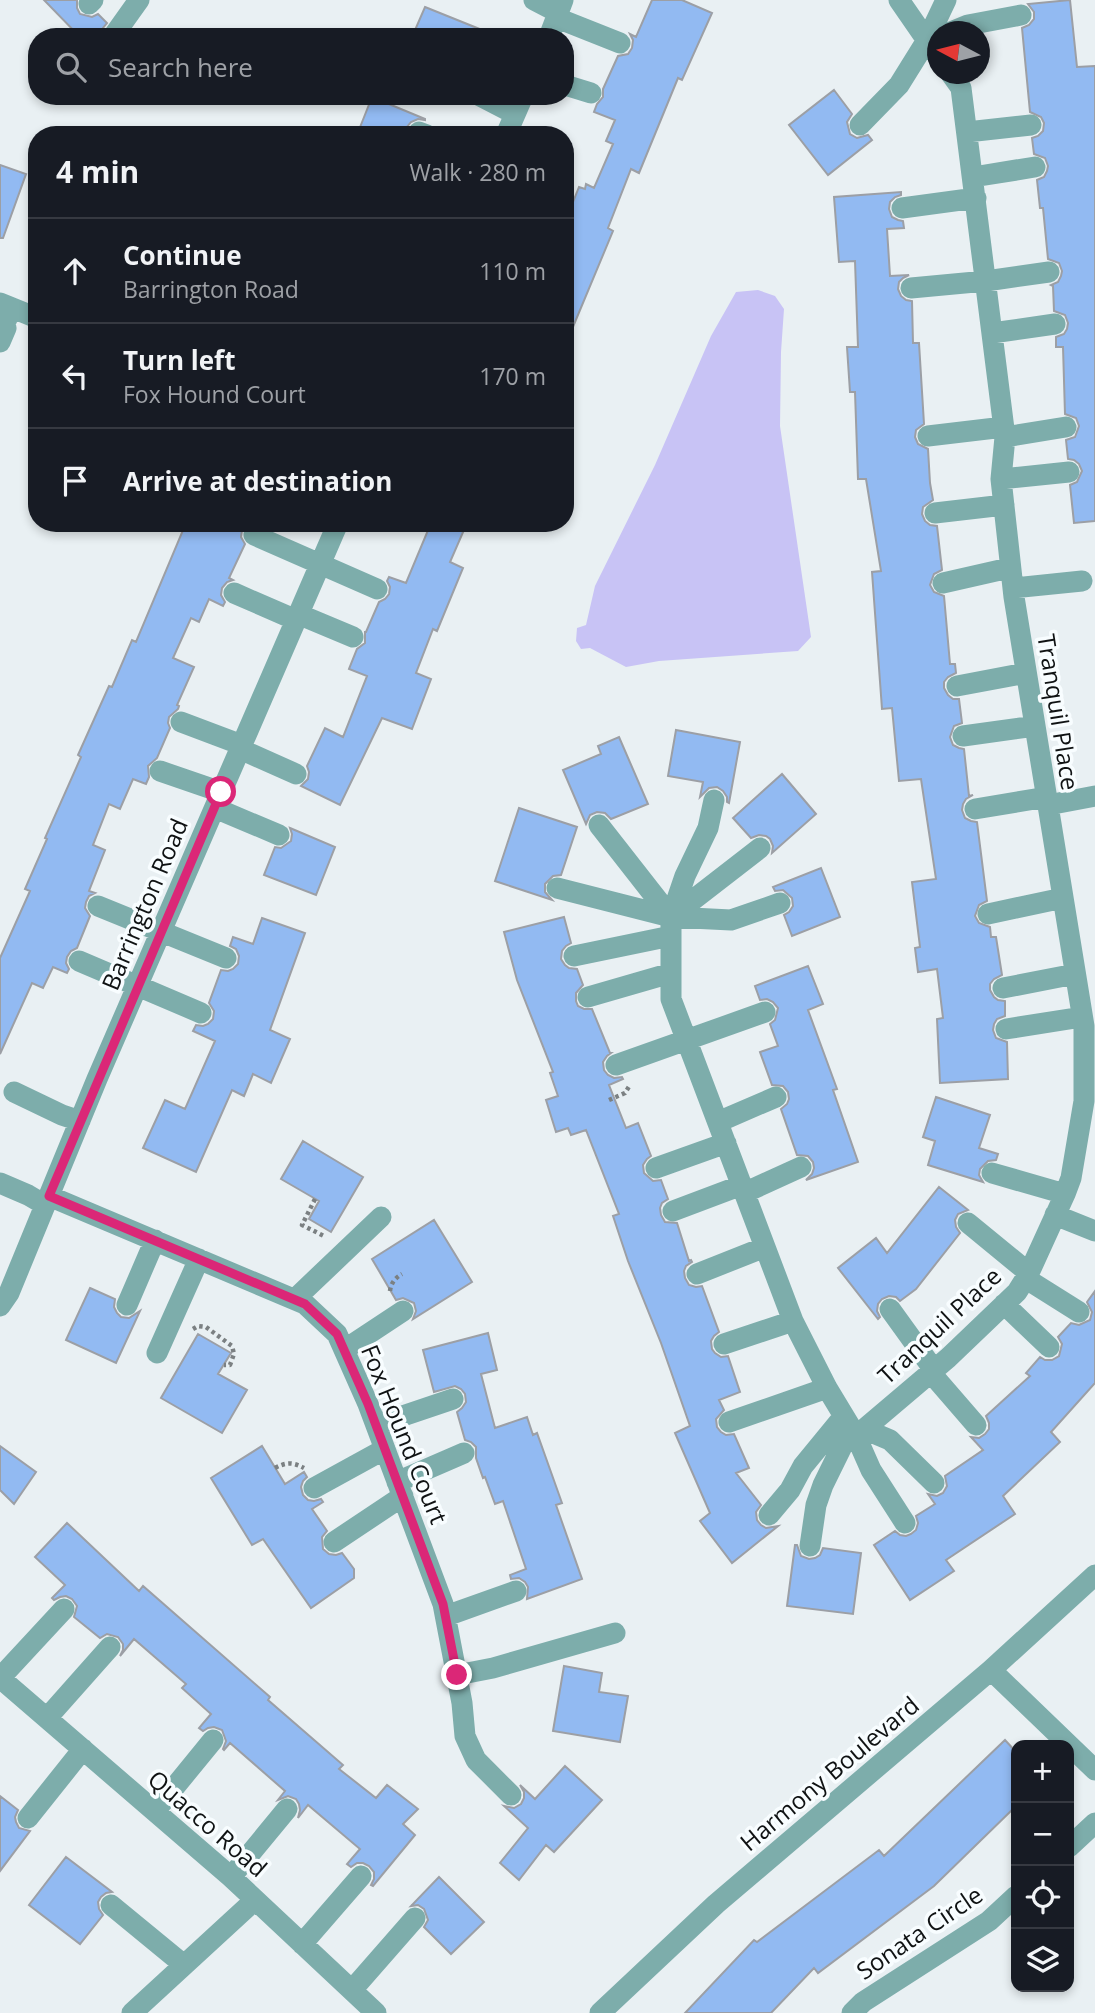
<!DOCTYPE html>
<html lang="en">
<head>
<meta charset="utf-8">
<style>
	:root { --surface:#171b24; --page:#242831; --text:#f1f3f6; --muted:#9ea1a6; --line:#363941 }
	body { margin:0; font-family:"Open Sans",sans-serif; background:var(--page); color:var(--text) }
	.controls { position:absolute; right:21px; bottom:21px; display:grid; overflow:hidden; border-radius:14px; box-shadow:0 4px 10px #0003 }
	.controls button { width:63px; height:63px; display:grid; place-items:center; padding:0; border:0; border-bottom:2px solid var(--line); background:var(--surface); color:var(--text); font:35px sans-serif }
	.compass { position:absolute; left:927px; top:21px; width:63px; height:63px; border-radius:50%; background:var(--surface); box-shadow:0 4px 10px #0003; rotate:277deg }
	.stop { position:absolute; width:21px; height:21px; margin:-16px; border:5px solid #db2777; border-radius:50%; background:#fff }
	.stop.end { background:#db2777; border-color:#fff; box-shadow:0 2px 7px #0008 }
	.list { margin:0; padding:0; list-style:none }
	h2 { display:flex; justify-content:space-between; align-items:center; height:91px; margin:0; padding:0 28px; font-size:30px }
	h2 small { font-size:23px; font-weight:400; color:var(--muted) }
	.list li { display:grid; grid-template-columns:46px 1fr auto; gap:21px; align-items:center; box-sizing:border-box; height:105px; padding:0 28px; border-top:2px solid var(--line) }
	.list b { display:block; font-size:26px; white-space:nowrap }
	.list p { margin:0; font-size:23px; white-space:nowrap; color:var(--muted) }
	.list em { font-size:23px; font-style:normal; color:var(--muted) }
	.icon { flex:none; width:38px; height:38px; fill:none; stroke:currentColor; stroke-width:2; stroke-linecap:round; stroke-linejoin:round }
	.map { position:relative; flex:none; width:1095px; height:2013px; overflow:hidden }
	.search { position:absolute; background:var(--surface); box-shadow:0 4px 10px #0003; left:28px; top:28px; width:546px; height:77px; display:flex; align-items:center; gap:18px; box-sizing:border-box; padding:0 24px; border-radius:28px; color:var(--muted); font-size:26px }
	.panel { position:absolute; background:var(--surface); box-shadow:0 4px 10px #0003; left:28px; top:126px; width:546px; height:406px; border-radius:28px }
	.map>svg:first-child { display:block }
	.water { fill:#c8c3f5 }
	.building { fill:#92baf2; stroke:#9c9fa5; stroke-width:2 }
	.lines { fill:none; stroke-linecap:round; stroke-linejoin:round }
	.path { stroke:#7b8082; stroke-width:4.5; stroke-dasharray:3.5 3.5; stroke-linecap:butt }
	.minor { stroke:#7dadab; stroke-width:21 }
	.route { stroke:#db2777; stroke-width:9 }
	.labels { text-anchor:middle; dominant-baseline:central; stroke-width:7; stroke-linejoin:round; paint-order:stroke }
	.street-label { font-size:24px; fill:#0f1213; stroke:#f8fdff }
</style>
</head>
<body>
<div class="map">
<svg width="1095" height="2013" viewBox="0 0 1095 2013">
	<rect width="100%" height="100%" fill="#e9f0f3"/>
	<path class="water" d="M758,290L775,296L784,309L781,352L780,426L811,637L798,651L659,661L626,667L590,648L581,649L576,641L577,628L586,625L595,586L655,465L711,336L736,292Z"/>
	<path class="building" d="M44,0H77V8L80,14L92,17L98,14L107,23L103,28L101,37H80Z
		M652,0H682L712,13L682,80L678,78L639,173L631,169L608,228L613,231L565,346V222L579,187L585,189L586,184L594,188L613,144L606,141L615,120L594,112L597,104L603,97V89L618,56L628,54L632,48L633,40L630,34L636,37Z
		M1070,0L1077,67L1095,66V521L1074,523L1070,485L1077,482L1082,471L1079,464L1074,460L1068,459L1066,440L1075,437L1079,426L1076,418L1065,414L1063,347H1056V337L1064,334L1067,329L1068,323L1065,315L1054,311L1053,286L1051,285L1058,282L1061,276L1062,271L1059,263L1048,259L1043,208H1040L1037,180L1044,177L1047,171L1048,166L1045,158L1034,154L1032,138L1038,136L1043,131L1044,123L1041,117L1030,112L1022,28L1029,25L1034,19V12L1028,4Z
		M425,7L497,36V37H412Z
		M834,90L852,114L847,122L850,134L857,138L868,135L872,140L828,175L789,125Z
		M372,97L425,119V120L418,119L411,122L407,127L406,135H357Z
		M0,165L26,174L3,238H0Z
		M901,192V195L895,197L890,202L889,209L892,217L898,220L903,221L904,228L887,229L890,276L909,275L903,278L899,282L898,289L901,296L906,300L912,301L913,343H919L924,424L916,430L915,437L918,444L928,449L930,483L933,500L923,507L922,514L925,521L930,525L937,526L942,570L934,574L930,585L934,592L944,596L950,664H955L956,673L948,677L944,682V688L948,695L953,699H959L962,723L954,726L950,737L953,745L959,748L964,749L969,796L973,795L966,799L963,804L962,810L965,818L971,821L977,822L987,901L979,905L975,916L979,923L990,927L991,937H996L1002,975L994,979L990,984V990L994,997L998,1000L1005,1001V1016L997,1019L994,1024L993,1030L996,1038L1007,1042L1008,1079L940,1083L937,1019L943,1018L937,969L918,972L915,948L920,947L912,882L936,879L921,779L899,781L892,708L882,709L872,572L881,571L866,479H858L855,392H850L847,347H858L855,261L839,262L834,197Z
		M186,523H249L242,530L241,537L245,544L229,578L233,580L227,582L222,588L221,595L225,602L223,606L209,599L199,622L191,618L173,658L194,667L177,705L179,706L178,709L169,717L168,723L170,728L157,758L148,766L149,777L146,784L133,779L120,809L109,804L93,845L105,850L89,891L95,893L89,896L86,902L85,908L90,916L77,948L71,951L67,957L66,963L69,969L67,973L53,967L43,988L32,983L0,1054V958L30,891L25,889L47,839L45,838L81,757L78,755L109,686L112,687L132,640L136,642Z
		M431,523H467L450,562L463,568L437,631L433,629L416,673L431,679L412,729L382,718L340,805L301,786L308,779L309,772L307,766L325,728L343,737L367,676L349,669L357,649L365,643V632H366L379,602L385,599L389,594L390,587L387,581L389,577L406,583Z
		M676,730L740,742L729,803L727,802V797L723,791L717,787L709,788L700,797L703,782L668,776Z
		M619,737L648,804L611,819L605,813L597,812L590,815L586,824L563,770L601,754L598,746Z
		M782,774L816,814L772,853L773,846L770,839L766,836L759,835L751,838L733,818Z
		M519,808L577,827L561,875L553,876L545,884V892L552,900L495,881Z
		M290,828L335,847L316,895L264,875L275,847L281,848L291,841L292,834Z
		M821,868L840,917L792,936L784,915L789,912L793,906L792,898L783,890L775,891L773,887Z
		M564,917L571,943L566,946L562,951L561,959L565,965L569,968L577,969L583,985L576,993V1001L578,1006L584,1009H592L610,1053H611L607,1056L603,1062L604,1070L608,1075L614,1078L622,1077L623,1079L609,1085L626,1128L638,1123L651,1156L647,1159L643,1165L644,1173L653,1181L661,1180L668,1199L662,1203L660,1208L661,1215L665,1222L677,1223L689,1261L691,1260L692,1262L686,1266L684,1271L685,1278L689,1285L696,1287L702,1286L719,1332L714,1336L711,1341L712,1349L715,1353L721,1357L728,1356L740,1392L719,1400L724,1410L716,1419L717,1427L721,1432L726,1435L734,1434L749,1468L736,1473L761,1505L756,1512L757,1520L761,1525L766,1528L778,1526L732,1563L700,1521L710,1513L675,1433L690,1426L661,1343L628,1261L613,1216L619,1214L586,1130L571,1135L568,1128L556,1132L546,1100L558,1096L550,1073L553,1072L517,980L504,932Z
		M262,918L305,933L270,1030L290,1039L271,1083L253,1074L244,1096L232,1090L196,1172L143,1148L165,1100L185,1109L215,1041L193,1031L196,1025L203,1026L208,1024L213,1019L214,1011L209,1003L221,970L228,971L233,969L238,964L239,956L236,949L230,946L233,937L253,944Z
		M808,966L823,1004L808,1010L837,1089L833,1090L858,1162L806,1180L812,1174L814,1168L813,1162L808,1156L797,1155L781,1109L787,1104L789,1099L788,1092L783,1086L772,1085L760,1052L778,1046L770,1024L775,1020L778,1008L773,1002L767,999L760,1000L755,986Z
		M936,1097L990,1115L979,1148L998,1154L996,1160L988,1161L980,1169L979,1175L983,1182L928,1165L935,1141L923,1137Z
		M303,1141L363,1177L331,1232L309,1219L319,1201L281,1179Z
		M939,1187L968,1210L958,1214L955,1220L956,1227L960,1233L916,1289L900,1301L896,1297L889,1296L882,1299L878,1304L877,1311L880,1317L878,1319L838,1268L876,1238L887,1253Z
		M434,1220L472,1282L413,1319L416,1311L414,1303L403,1298L396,1300L372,1259Z
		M90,1288L115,1299L114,1307L117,1313L121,1317L129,1318L140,1311L116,1363L66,1340Z
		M1095,1291V1383L1051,1432L1060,1442L1003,1496L1015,1514L946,1560L954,1571L910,1600L874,1545L895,1531L900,1535L906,1536L911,1534L916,1530L918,1523L916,1516L935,1504L928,1494L937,1496L943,1493L947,1486L945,1476L983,1450L971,1437L979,1438L985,1434L989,1429V1423L986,1416L1030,1376L1026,1373L1040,1357L1045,1360H1052L1059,1356L1062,1344L1058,1337L1071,1323L1079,1325L1090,1320L1092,1312L1087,1302Z
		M488,1333L497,1370L481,1374L495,1428L527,1417L533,1435L537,1433L562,1503L556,1505L582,1579L527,1599L528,1587L525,1582L519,1578L511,1579L510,1575L526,1569L503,1501L495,1504L485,1477L483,1478L476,1458V1447L471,1442L465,1440L457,1412L462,1408L466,1402L465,1394L461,1389L455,1386L434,1392L423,1350Z
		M198,1334L231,1353L218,1374L247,1390L222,1433L161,1398Z
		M0,1446L36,1472L14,1504L0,1490Z
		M262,1446L285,1484L304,1472L307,1477L303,1481L301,1487L303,1495L308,1500L314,1501L321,1499L323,1502L312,1509L327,1531L322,1537L323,1549L329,1554L336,1555L342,1553L354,1569V1578L311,1608L263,1539L252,1545L211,1478Z
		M67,1523L139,1591L143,1586L270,1697L268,1700L343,1765L339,1769L376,1798L387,1785L418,1809L403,1824L415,1835L373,1886L371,1885L374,1879V1872L369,1866L363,1863H357L351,1867L347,1864L360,1849L308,1805L298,1818L300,1810L299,1804L296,1799L288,1796L278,1800L285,1791L230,1743L224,1750L223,1749L226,1741L222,1730L214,1727L208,1728L203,1731L199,1728L211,1714L182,1688L186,1684L134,1639L120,1656L123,1650V1644L118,1637L107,1634L100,1638L74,1617L77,1606L72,1599L66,1596L60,1597L54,1600L52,1598L65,1585L35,1557Z
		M795,1545H797L801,1556L809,1559L815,1558L820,1555L823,1548L861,1553L853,1614L787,1606Z
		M564,1666L602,1673L599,1692L628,1696L620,1742L553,1731Z
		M1005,1740L1016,1752V1806L934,1886L818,1973L814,1968L771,2013H685L754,1940L757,1942L879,1850L884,1856Z
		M565,1766L602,1800L554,1852L546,1845L519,1880L500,1863L528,1828L504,1806L514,1808L521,1804L524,1798V1792L520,1785L535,1799Z
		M0,1796L18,1810L15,1817L16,1822L19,1828L30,1831L0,1871Z
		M66,1857L112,1892L106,1893L101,1897L98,1902L99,1909L103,1915L80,1944L29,1905Z
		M439,1877L484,1922L451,1954L424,1927L428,1920L424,1909L418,1905L411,1906Z"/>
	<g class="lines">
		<path class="path" d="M609,1100L625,1093L630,1085
			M315,1199L302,1225L326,1237
			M390,1291C391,1283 395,1278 402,1274
			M193,1329L198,1326L206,1327L232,1346L234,1354L230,1365H224
			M275,1468C286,1462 293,1462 304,1468"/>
		<path class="minor" d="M534,0L559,13
			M899,0L937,55
			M89,4L93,0
			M557,18L620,43
			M951,32L968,25L1021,15
			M114,35L139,0
			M549,37L563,0
			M565,85L591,93
			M480,96L515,114
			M860,125L899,85L927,40L946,0
			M419,132L427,135
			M967,132L1031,125
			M506,135L523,96
			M973,177L1035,167
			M902,208L976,198
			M911,288L986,281L1049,272
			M0,303L37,318
			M992,333L1055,324
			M0,342L6,328L4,325L12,308
			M928,436L1004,427
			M1005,437L1066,427
			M1001,479L1069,472
			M935,513L1004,505
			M254,535L377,589
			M943,583L1009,568
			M1014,588L1082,581
			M234,593L296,620
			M298,614L353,637
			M957,686L1026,673
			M181,722L242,745
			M963,736L1035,726
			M240,749L296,774
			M160,771L221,792
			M714,800L708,828L685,876L671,917V999L793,1321L827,1388L856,1436L948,1358L1017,1292L1029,1273L1065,1194L1071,1178L1084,1101V1026L1014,597L1001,479L1005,437L961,88L951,74
			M1048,805L1095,796
			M215,808L279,835
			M975,809L1047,797
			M599,825L671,917
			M557,888L671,917L731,920L780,903
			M98,906L226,958
			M988,914L1063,898
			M671,917L760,848
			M574,956L671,936
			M79,961L201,1013
			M1003,988L1075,974
			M588,997L671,973
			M1006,1029L1082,1017
			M616,1065L765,1012
			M14,1092L62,1115L80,1121
			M718,1122L776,1097
			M656,1168L726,1143
			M992,1173L1065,1194
			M0,1183L28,1195L45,1205
			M744,1193L801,1167
			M49,1196L305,1304L337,1334L368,1404L443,1604L462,1703L465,1736L476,1760L511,1795
			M673,1211L742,1185
			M1055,1215L1095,1231
			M968,1223L1029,1273
			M697,1274L765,1247
			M1025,1278L1079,1312
			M295,1299L381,1217
			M1004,1304L1049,1347
			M127,1305L155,1240
			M0,1306L9,1293L97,1079L338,523
			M890,1309L934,1370
			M724,1344L793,1321
			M344,1350L403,1311
			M157,1353L199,1259
			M931,1373L976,1425
			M729,1422L827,1388
			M376,1425L453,1399
			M864,1429L890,1440L934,1483
			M856,1436L871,1470L905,1523
			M397,1482L464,1453
			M314,1488L385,1449
			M769,1515L790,1490L803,1466L844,1416
			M334,1542L403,1496
			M810,1546L816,1505L823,1485L851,1428
			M446,1616L516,1591
			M991,1670L1095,1770
			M457,1675L493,1668L615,1633
			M0,1678L231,1877L376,2013
			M0,1678L64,1609
			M47,1718L110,1647
			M155,1811L213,1740
			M28,1818L83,1749
			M1069,1847L1095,1823
			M231,1877L287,1809
			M111,1905L184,1965
			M302,1944L361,1876
			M352,1990L415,1918
			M132,2013L255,1900
			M600,2013L716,1904L991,1670L1095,1575
			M852,2013L863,2002L989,1921L1016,1896"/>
	</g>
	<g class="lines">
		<path class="route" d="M221,792L49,1196L305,1304L337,1334L368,1404L443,1604L457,1675"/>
	</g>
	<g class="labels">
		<g class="street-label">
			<text transform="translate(1059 712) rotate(81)">Tranquil Place</text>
			<text transform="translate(144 904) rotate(-67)">Barrington Road</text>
			<text transform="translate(939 1325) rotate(-43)">Tranquil Place</text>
			<text transform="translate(405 1434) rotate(68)">Fox Hound Court</text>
			<text transform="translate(829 1773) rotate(-40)">Harmony Boulevard</text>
			<text transform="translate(208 1823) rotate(41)">Quacco Road</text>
			<text transform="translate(919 1932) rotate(-34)">Sonata Circle</text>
		</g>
	</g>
</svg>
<div class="controls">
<button>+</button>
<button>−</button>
<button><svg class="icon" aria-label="locate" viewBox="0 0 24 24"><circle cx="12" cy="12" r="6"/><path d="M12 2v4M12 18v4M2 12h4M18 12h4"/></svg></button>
<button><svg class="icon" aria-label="layers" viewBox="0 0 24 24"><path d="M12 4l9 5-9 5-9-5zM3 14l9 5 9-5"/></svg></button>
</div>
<svg class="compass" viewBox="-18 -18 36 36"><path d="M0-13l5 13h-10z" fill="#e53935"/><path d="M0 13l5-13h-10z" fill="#9ea1a6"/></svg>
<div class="stop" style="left:221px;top:792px"></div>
<div class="stop end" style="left:457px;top:1675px"></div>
<div class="search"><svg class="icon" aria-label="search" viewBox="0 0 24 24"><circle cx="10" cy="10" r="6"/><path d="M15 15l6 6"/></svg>Search here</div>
<section class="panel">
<h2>4 min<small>Walk · 280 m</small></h2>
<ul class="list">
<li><svg class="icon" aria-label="ahead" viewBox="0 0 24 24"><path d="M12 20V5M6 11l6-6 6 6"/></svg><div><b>Continue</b><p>Barrington Road</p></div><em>110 m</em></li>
<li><svg class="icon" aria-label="left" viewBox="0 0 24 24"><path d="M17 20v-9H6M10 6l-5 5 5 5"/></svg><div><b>Turn left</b><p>Fox Hound Court</p></div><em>170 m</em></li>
<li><svg class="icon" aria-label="arrive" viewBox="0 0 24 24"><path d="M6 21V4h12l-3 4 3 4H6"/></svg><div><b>Arrive at destination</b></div></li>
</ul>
</section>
</div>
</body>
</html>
